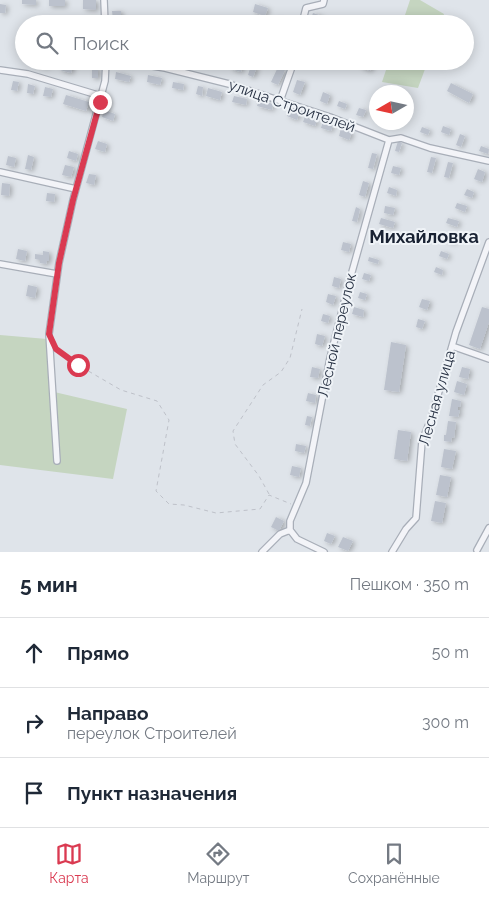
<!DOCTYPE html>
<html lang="ru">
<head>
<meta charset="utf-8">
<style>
	:root { --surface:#fff; --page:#f6f6f7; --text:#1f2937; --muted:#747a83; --line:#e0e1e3; --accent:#da3a51 }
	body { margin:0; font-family:Raleway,sans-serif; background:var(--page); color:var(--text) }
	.compass { position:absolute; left:369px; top:85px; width:45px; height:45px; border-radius:50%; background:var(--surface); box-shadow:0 2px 12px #0003; rotate:261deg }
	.stop { position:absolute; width:15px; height:15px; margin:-11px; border:4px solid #da3a51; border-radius:50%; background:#fff }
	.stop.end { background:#da3a51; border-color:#fff; box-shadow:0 1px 5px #0008 }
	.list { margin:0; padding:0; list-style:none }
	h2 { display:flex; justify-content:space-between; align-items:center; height:65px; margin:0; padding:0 20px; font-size:21px }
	h2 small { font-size:16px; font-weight:400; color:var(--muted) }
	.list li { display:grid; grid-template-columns:32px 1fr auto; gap:15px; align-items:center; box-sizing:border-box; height:70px; padding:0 20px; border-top:1px solid var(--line) }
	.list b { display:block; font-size:19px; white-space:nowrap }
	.list p { margin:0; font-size:16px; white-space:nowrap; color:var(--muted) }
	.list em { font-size:16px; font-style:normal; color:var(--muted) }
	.icon { flex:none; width:28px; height:28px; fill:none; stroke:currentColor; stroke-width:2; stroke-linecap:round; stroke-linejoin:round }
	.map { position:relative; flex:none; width:489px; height:552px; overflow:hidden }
	.search { position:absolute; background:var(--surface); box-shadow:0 2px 12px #0003; left:15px; right:15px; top:15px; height:55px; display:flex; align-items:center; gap:12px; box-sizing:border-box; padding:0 18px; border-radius:28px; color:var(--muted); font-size:19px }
	.sheet { height:275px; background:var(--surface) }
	nav { display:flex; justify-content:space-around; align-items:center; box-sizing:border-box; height:70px; border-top:1px solid var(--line); background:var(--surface); font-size:14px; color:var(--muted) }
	nav a { display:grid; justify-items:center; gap:2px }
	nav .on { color:var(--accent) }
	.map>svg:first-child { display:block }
	.green { fill:#c5d5c0 }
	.building { fill:#bcc2cd; filter:url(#shadow) }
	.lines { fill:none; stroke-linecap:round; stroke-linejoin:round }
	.minor-casing { stroke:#a8aeb8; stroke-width:8 }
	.path { stroke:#bec1c9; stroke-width:1; stroke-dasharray:4 4; stroke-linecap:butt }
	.minor { stroke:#f3f4f8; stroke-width:5.5 }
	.route { stroke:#da3a51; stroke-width:6 }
	.labels { text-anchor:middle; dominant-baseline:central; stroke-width:4; stroke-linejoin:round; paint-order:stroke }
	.street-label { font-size:15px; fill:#273143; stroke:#eff3f7 }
	.quarter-label { font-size:18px; font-weight:bold; fill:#192233; stroke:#eff3f7 }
</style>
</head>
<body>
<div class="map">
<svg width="489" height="552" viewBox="0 0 489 552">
	<defs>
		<filter id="shadow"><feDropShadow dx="2.5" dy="1.5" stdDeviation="2.5" flood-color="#0004"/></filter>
	</defs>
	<rect width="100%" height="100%" fill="#dfe4ea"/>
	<path class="green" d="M410,0H420L444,14L441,24H402Z
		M389,61H428L418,88L382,82Z
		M0,335L47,339L50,391L127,409L113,479L0,465Z"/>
	<path class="building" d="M22,0H36V5L22,4Z
		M49,0H65V6H49Z
		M83,0H96V10L83,9Z
		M0,4L6,5L5,13H0Z
		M255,4L268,8L265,16L253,12Z
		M112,11H121V20H113Z
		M313,13L322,16L319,24H309Z
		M277,18L287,20L286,24H276Z
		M369,19L382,24H367Z
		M33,61H48L47,67L32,64Z
		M62,61L74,62L71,73L60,70Z
		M233,61L243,64L241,72L231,69Z
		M362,61H374L370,71L360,67Z
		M251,65L257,67L253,77L248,75Z
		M98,67V78H92V68Z
		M278,67L285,70L278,85L271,82Z
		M116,72L131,76L129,82L115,79Z
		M148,75L162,78L160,85L147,82Z
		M297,80L305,82L300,95L293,92Z
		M13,81L19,82L17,91L11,90Z
		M173,82L184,84L183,90L172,88Z
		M451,83L473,94L469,103L447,91Z
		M28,84L35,86L33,94L27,93Z
		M198,86L203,87L202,96L196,94Z
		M45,87L53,89L51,97L43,96Z
		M208,88L222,92L220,100L206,96Z
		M323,92L330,95L327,104L320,101Z
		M66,95L89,102L86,111L63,104Z
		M234,96L247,99L246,105L232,102Z
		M259,100L273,104L272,110L257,106Z
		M339,101L347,104L345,109L337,106Z
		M359,108L366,110L363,117L356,115Z
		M104,110L115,114L113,121L102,117Z
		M289,110L299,113L297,120L287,116Z
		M305,116L317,120L315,126L303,122Z
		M323,121L333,125L331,131L321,128Z
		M443,126L451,129L449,135L441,132Z
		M422,127L430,130L428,135L420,132Z
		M341,128L352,132L349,140L339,136Z
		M460,134L465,136L461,147L456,145Z
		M98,141L107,144L105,152L95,149Z
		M398,141L402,143L399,152L395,151Z
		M481,146L489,149L488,154L479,151Z
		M69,151L78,154L76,161L67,158Z
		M372,153L377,154L373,169L368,168Z
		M28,155L34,157L31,170L25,169Z
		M8,156L16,158L14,167L6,165Z
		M431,157L436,158L432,173L427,172Z
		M448,162L453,163L449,178L444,177Z
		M65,165L74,167L71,177L62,175Z
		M393,166L401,168L399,175L391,173Z
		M478,169L485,172L482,182L474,179Z
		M89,174L96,175L94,185L86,183Z
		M363,181L369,183L365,197L359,195Z
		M2,183L10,184L9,196L1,195Z
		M389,187L397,190L396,196L387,193Z
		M467,189L474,192L472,198L464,195Z
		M47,193L55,194L54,202L46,201Z
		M457,203L467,206L465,212L455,208Z
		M385,206L395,208L393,215L384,213Z
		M356,207L360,209L357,222L352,221Z
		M381,218L395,222L393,228L379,224Z
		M448,218L459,221L457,227L446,223Z
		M447,234L456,237L454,243L445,240Z
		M343,242L351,244L349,252L341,250Z
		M18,249L27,251L25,261L16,259Z
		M43,251L49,252V261H47L46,264L40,263V260L35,259V254L43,255Z
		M441,251L449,254L447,259L439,256Z
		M369,257L379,260L378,264L368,261Z
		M436,267L443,270L442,275L434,272Z
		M364,273L371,275L369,281L362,279Z
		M334,277L341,279L339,288L332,286Z
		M28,285L37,287L35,298L26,296Z
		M360,292L367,294L365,300L358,298Z
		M328,294L336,296L333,305L326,302Z
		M422,299L430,301L427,310L419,307Z
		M354,307L364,310L363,317L352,314Z
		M482,307L489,309V322L480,349L469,345Z
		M323,314L330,316L328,323L321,321Z
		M418,319L425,321L422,329L416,327Z
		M317,334L325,336L322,346L315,344Z
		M391,342L406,345L399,392L384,390Z
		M312,367L320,369L318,378L310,377Z
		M462,367L470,369L468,379L459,377Z
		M457,381L467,384L464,395L454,392Z
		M308,393L316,395L315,403L306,401Z
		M452,399L461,401L460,407H458V410H460L458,417L449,416Z
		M307,416L312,417L310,426L305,425Z
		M448,421L456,422L454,438L452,437L451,442L444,441V435H446Z
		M398,430L411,432L407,461L394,459Z
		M296,444L306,446L304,453L295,451Z
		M444,449L456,451L452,469L441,467Z
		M292,466L301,468L299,477L290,475Z
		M440,475L451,477L447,497L436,495Z
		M435,501L446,503L442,523L431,521Z
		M276,517L284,521L279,531L271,527Z
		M327,533L335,536L331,544L324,541Z
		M343,537L353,541L348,551L338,547Z"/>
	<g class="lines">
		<defs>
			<path id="minor" d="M104,0L105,24
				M302,24L306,8L323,4L324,0
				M121,61L165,68L229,84L330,117L389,140L401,138L430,148L489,161
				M0,70L28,74L101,96
				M280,101L294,61
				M0,172L76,189
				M0,264L57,274
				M452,346L489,359
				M57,461L49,334L59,263L73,200L105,81L106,61
				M290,530V521L306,483L330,358L350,279L389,140
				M290,530L297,539L324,552
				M477,550L489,528
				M262,552L280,534L290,530
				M392,552L406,529L416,518L422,441L431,419L456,332L489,242"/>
		</defs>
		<use href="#minor" class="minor-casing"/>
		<path class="path" d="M56,348L78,365L121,390L157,401L169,420L156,491L169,504L184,505L216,513L260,509L269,495L291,504
			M269,494L259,476L235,444L233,431L263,385L281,372L290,358L302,309"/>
		<use href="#minor" class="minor"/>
	</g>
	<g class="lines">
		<path class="route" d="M78,365L56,349L49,334L59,263L73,200L100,102"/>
	</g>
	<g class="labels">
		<g class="street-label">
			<text transform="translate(292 106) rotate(19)">улица Строителей</text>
			<text transform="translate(337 335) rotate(-77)">Лесной переулок</text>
			<text transform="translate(437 398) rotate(-74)">Лесная улица</text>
		</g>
		<g class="quarter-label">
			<text x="424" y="236">Михайловка</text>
		</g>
	</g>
</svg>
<svg class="compass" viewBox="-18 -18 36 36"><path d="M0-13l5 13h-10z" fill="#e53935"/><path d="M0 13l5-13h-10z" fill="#747a83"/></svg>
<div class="stop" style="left:78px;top:365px"></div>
<div class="stop end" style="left:100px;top:102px"></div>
<div class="search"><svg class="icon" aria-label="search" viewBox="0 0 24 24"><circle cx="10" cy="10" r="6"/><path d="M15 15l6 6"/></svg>Поиск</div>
</div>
<section class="sheet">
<h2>5 мин<small>Пешком · 350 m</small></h2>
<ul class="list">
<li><svg class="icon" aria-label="ahead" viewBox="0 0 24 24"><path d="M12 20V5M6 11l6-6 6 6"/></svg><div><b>Прямо</b></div><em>50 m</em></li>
<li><svg class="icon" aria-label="right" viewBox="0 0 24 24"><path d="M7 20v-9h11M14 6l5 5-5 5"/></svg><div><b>Направо</b><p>переулок Строителей</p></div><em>300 m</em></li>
<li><svg class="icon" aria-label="arrive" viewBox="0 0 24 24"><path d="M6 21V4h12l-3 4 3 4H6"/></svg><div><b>Пункт назначения</b></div></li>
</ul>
</section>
<nav>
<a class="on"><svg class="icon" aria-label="map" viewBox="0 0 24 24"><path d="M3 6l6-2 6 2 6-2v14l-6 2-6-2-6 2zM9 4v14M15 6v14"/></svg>Карта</a>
<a><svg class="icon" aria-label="directions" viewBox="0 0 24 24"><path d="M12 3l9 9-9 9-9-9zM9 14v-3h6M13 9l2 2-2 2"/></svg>Маршрут</a>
<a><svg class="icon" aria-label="saved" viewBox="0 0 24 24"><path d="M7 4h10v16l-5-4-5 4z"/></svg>Сохранённые</a>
</nav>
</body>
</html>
